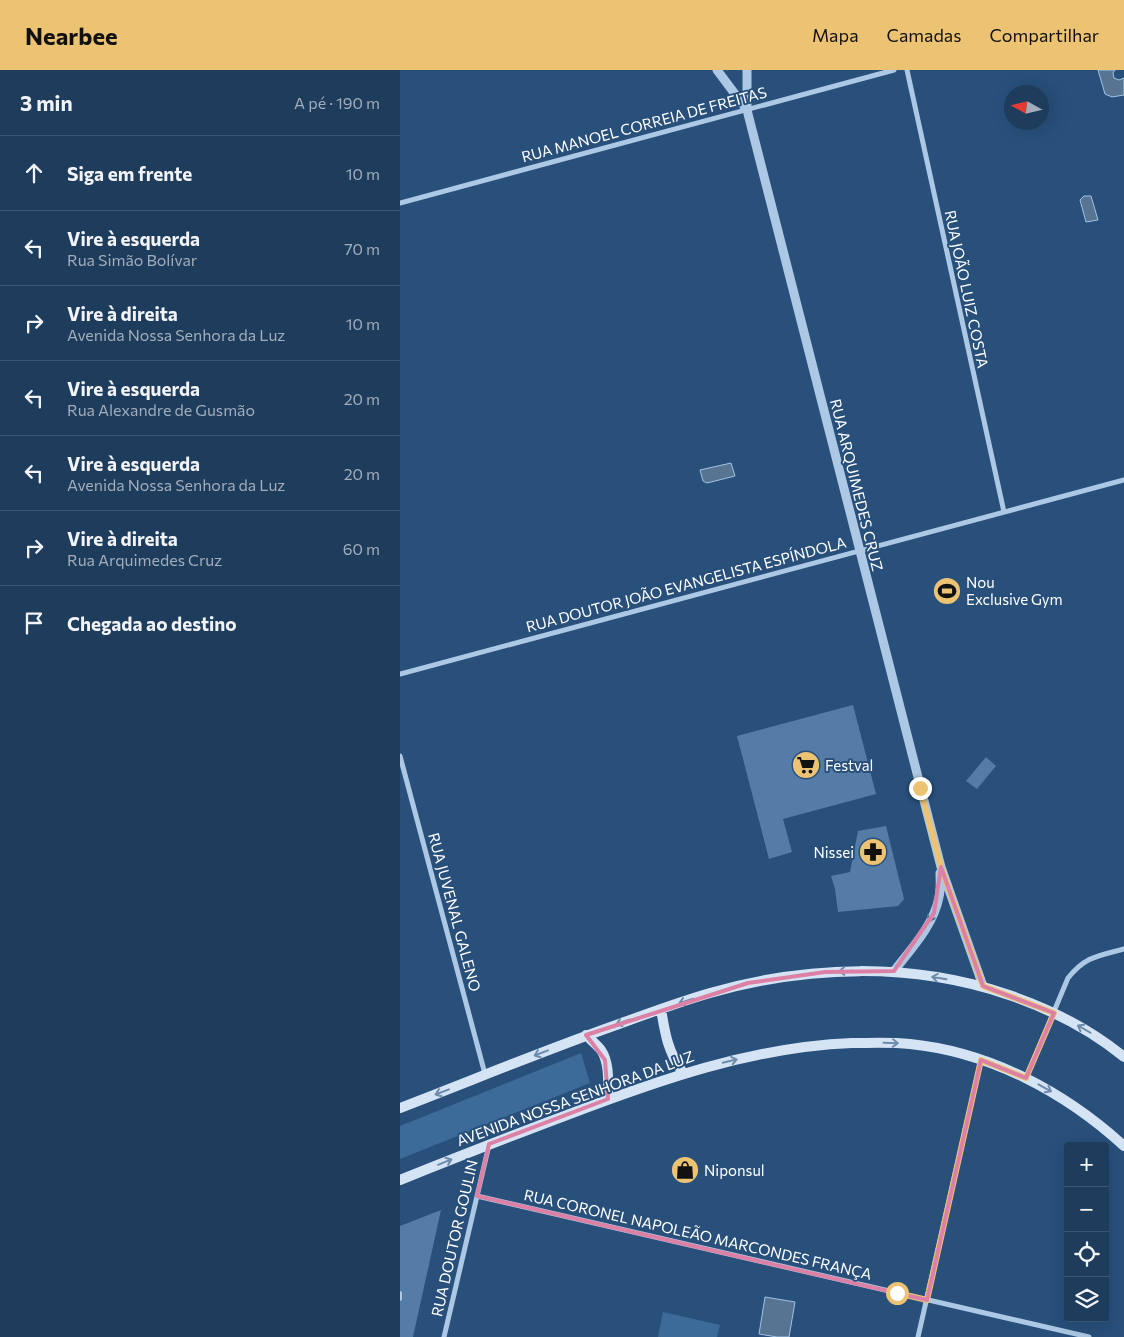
<!DOCTYPE html>
<html lang="pt">
<head>
<meta charset="utf-8">
<style>
	:root { --surface:#1e3c5c; --page:#2b4765; --text:#f1f3f6; --muted:#a1adbb; --line:#3c5672; --accent:#ebc373 }
	body { margin:0; font-family:Commissioner,sans-serif; background:var(--page); color:var(--text) }
	.controls { position:absolute; right:15px; bottom:15px; display:grid; overflow:hidden; border-radius:5px; box-shadow:0 5px 20px #0002 }
	.controls button { width:45px; height:45px; display:grid; place-items:center; padding:0; border:0; border-bottom:1px solid var(--line); background:var(--surface); color:var(--text); font:25px sans-serif }
	.compass { position:absolute; left:604px; top:15px; width:45px; height:45px; border-radius:50%; background:var(--surface); box-shadow:0 5px 20px #0002; rotate:278deg }
	.stop { position:absolute; width:15px; height:15px; margin:-11px; border:4px solid #ebc373; border-radius:50%; background:#fff }
	.stop.end { background:#ebc373; border-color:#fff; box-shadow:0 1px 5px #0008 }
	.list { margin:0; padding:0; list-style:none }
	h2 { display:flex; justify-content:space-between; align-items:center; height:65px; margin:0; padding:0 20px; font-size:21px }
	h2 small { font-size:16px; font-weight:400; color:var(--muted) }
	.list li { display:grid; grid-template-columns:32px 1fr auto; gap:15px; align-items:center; box-sizing:border-box; height:75px; padding:0 20px; border-top:1px solid var(--line) }
	.list b { display:block; font-size:19px; white-space:nowrap }
	.list p { margin:0; font-size:16px; white-space:nowrap; color:var(--muted) }
	.list em { font-size:16px; font-style:normal; color:var(--muted) }
	.icon { flex:none; width:28px; height:28px; fill:none; stroke:currentColor; stroke-width:2; stroke-linecap:round; stroke-linejoin:round }
	.map { position:relative; flex:none; width:724px; height:1267px; overflow:hidden }
	header { display:flex; align-items:center; gap:30px; box-sizing:border-box; height:70px; padding:0 25px; background:var(--accent); color:#111 }
	header strong { font-size:24px }
	nav { display:flex; gap:28px; margin-inline-start:auto; font-size:18px }
	main { display:flex }
	aside { flex:1; background:var(--surface) }
	.map>svg:first-child { display:block }
	.green { fill:#3c6a99 }
	.water { fill:#577493; stroke:#a1c3e4 }
	.building { fill:#547ca6 }
	.lines { fill:none; stroke-linecap:round; stroke-linejoin:round }
	.service { stroke:#acc8e4; stroke-width:4 }
	.minor { stroke:#acc8e4; stroke-width:5 }
	.tertiary { stroke:#acc8e4; stroke-width:9 }
	.secondary { stroke:#d5e4f4; stroke-width:10 }
	.oneway { stroke:#50749a }
	.oneway2 { stroke:#6d8bab }
	.route { stroke:#ebc373; stroke-width:6 }
	.marked { fill:none; stroke:#dd80a5; stroke-width:4; stroke-linejoin:round }
	.labels { text-anchor:middle; dominant-baseline:central; stroke-width:4; stroke-linejoin:round; paint-order:stroke }
	.street-label { font-size:15px; fill:#fff; stroke:#28507b }
	.poi-label { font-size:15px; fill:#fff; stroke:#28507b; text-anchor:start }
</style>
</head>
<body>
<header>
<strong>Nearbee</strong>
<nav><a>Mapa</a><a>Camadas</a><a>Compartilhar</a></nav>
</header>
<main>
<aside>
<h2>3 min<small>A pé · 190 m</small></h2>
<ul class="list">
<li><svg class="icon" aria-label="ahead" viewBox="0 0 24 24"><path d="M12 20V5M6 11l6-6 6 6"/></svg><div><b>Siga em frente</b></div><em>10 m</em></li>
<li><svg class="icon" aria-label="left" viewBox="0 0 24 24"><path d="M17 20v-9H6M10 6l-5 5 5 5"/></svg><div><b>Vire à esquerda</b><p>Rua Simão Bolívar</p></div><em>70 m</em></li>
<li><svg class="icon" aria-label="right" viewBox="0 0 24 24"><path d="M7 20v-9h11M14 6l5 5-5 5"/></svg><div><b>Vire à direita</b><p>Avenida Nossa Senhora da Luz</p></div><em>10 m</em></li>
<li><svg class="icon" aria-label="left" viewBox="0 0 24 24"><path d="M17 20v-9H6M10 6l-5 5 5 5"/></svg><div><b>Vire à esquerda</b><p>Rua Alexandre de Gusmão</p></div><em>20 m</em></li>
<li><svg class="icon" aria-label="left" viewBox="0 0 24 24"><path d="M17 20v-9H6M10 6l-5 5 5 5"/></svg><div><b>Vire à esquerda</b><p>Avenida Nossa Senhora da Luz</p></div><em>20 m</em></li>
<li><svg class="icon" aria-label="right" viewBox="0 0 24 24"><path d="M7 20v-9h11M14 6l5 5-5 5"/></svg><div><b>Vire à direita</b><p>Rua Arquimedes Cruz</p></div><em>60 m</em></li>
<li><svg class="icon" aria-label="arrive" viewBox="0 0 24 24"><path d="M6 21V4h12l-3 4 3 4H6"/></svg><div><b>Chegada ao destino</b></div></li>
</ul>
</aside>
<div class="map">
<svg width="724" height="1267" viewBox="0 0 724 1267">
	<rect width="100%" height="100%" fill="#28507b"/>
	<path class="green" d="M181,983L190,1013L0,1089V1056Z
		M263,1242L320,1255L317,1267H258Z"/>
	<path class="water" d="M698,0H715L713,3L714,8L719,10L724,8V25L712,27L705,24Z
		M684,126H691L698,150L686,152L680,130Z
		M331,393L335,406L307,413L303,411L300,400Z
		M365,1227L395,1232L389,1267H377L359,1264Z"/>
	<path class="building" d="M453,635L476,724L383,749L392,782L369,789L337,666Z
		M586,687L596,696L577,719L566,711Z
		M486,756L504,829L498,836L438,842L435,819L431,806L450,802L458,761Z
		M41,1140L13,1267H0V1156Z"/>
	<g class="lines">
		<path class="service" d="M0,1223V1229"/>
		<path class="minor" d="M507,0L604,442
			M0,133L494,0
			M0,604L724,410
			M0,686L85,1004
			M626,1008L668,908C686,886 698,886 724,879
			M77,1126L689,1267
			M44,1267L89,1075
			M518,1267L581,990"/>
		<path class="tertiary" d="M317,0L347,40
			M347,0V40L541,797L583,916
			M494,901C511,879 534,855 539,827C541,819 540,810 540,803"/>
		<path class="secondary" d="M261,939C265,964 268,982 283,1003
			M186,965C191,970 197,975 201,980C210,993 208,1014 208,1029
			M0,1038C73,1010 145,980 219,954C249,943 279,932 310,923C408,895 512,892 609,925C650,939 690,959 724,987
			M0,1110C55,1088 111,1066 167,1045C259,1010 352,977 452,973C471,973 491,972 510,974C590,982 665,1022 724,1076"/>
	</g>
	<defs><path id="oneway-shaft" d="M-6 0H5M1.5-3L5.5 0L1.5 3" fill="none" stroke-width="1.6" stroke-linecap="round" stroke-linejoin="round" transform="scale(1.25)"/></defs>
	<use class="oneway" href="#oneway-shaft" transform="translate(532 845) rotate(115)"/>
	<g class="oneway2">
		<use href="#oneway-shaft" transform="translate(446 901) rotate(178)"/>
		<use href="#oneway-shaft" transform="translate(539 908) rotate(-170)"/>
		<use href="#oneway-shaft" transform="translate(286 931) rotate(162)"/>
		<use href="#oneway-shaft" transform="translate(223 952) rotate(161)"/>
		<use href="#oneway-shaft" transform="translate(684 959) rotate(-150)"/>
		<use href="#oneway-shaft" transform="translate(491 973) rotate(2)"/>
		<use href="#oneway-shaft" transform="translate(141 983) rotate(159)"/>
		<use href="#oneway-shaft" transform="translate(330 991) rotate(-13)"/>
		<use href="#oneway-shaft" transform="translate(645 1018) rotate(29)"/>
		<use href="#oneway-shaft" transform="translate(42 1022) rotate(159)"/>
		<use href="#oneway-shaft" transform="translate(45 1092) rotate(-22)"/>
	</g>
	<g class="lines">
		<path class="route" d="M497,1223L527,1230L581,990L626,1008L654,943L583,916L541,797L520,718"/>
	</g>
	<path class="marked" d="M541,797L583,916L654,943L626,1008L581,990L527,1230L77,1126L89,1074L208,1029L205,990L186,965L348,913L425,902L494,901L534,843Z"/>
	<defs>
		<symbol id="stadium-disc" viewBox="-11 -11 22 22"><circle r="9.5" fill="#ebc373" stroke="#28507b"/><path d="M0-5a6.5 5 0 1 0 0 10a6.5 5 0 1 0 0-10ZM-3.5-1.8h7v3.6h-7Z" fill="#111"/></symbol>
		<symbol id="supermarket-disc" viewBox="-11 -11 22 22"><circle r="9.5" fill="#ebc373" stroke="#28507b"/><path d="M-6-5.5h2.5l.6 2H6L4.5 2H-2.5L-4.4-4H-6ZM-1.5 3.2a1.3 1.3 0 1 0 .1 0ZM3 3.2a1.3 1.3 0 1 0 .1 0Z" fill="#111"/></symbol>
		<symbol id="pharmacy-disc" viewBox="-11 -11 22 22"><circle r="9.5" fill="#ebc373" stroke="#28507b"/><path d="M-2-6h4v4h4v4h-4v4h-4v-4h-4v-4h4Z" fill="#111"/></symbol>
		<symbol id="shop-disc" viewBox="-11 -11 22 22"><circle r="9.5" fill="#ebc373" stroke="#28507b"/><path d="M-5-2.5h2.3a2.7 3.5 0 0 1 5.4 0H5L5.5 6h-11ZM-1.5-2.5h3a1.5 2.3 0 0 0-3 0Z" fill="#111"/></symbol>
	</defs>
	<g fill-rule="evenodd">
		<use href="#stadium-disc" x="531" y="505" width="32" height="32"/>
		<use href="#supermarket-disc" x="390" y="679" width="32" height="32"/>
		<use href="#pharmacy-disc" x="457" y="766" width="32" height="32"/>
		<use href="#shop-disc" x="269" y="1084" width="32" height="32"/>
	</g>
	<g class="labels">
		<g class="street-label">
			<text transform="translate(244 54) rotate(-15)">RUA MANOEL CORREIA DE FREITAS</text>
			<text transform="translate(567 219) rotate(78)">RUA JOÃO LUIZ COSTA</text>
			<text transform="translate(457 415) rotate(76)">RUA ARQUIMEDES CRUZ</text>
			<text transform="translate(286 514) rotate(-15)">RUA DOUTOR JOÃO EVANGELISTA ESPÍNDOLA</text>
			<text transform="translate(55 842) rotate(75)">RUA JUVENAL GALENO</text>
			<text transform="translate(175 1028) rotate(-20)">AVENIDA NOSSA SENHORA DA LUZ</text>
			<text transform="translate(298 1164) rotate(13)">RUA CORONEL NAPOLEÃO MARCONDES FRANÇA</text>
			<text transform="translate(54 1168) rotate(-77)">RUA DOUTOR GOULIN</text>
		</g>
		<g class="poi-label">
			<text x="566" y="512">Nou<tspan x="566" dy="17">Exclusive Gym</tspan></text>
			<text x="425" y="695">Festval</text>
			<text x="454" y="782" text-anchor="end">Nissei</text>
			<text x="304" y="1100">Niponsul</text>
		</g>
	</g>
</svg>
<div class="controls">
<button>+</button>
<button>−</button>
<button><svg class="icon" aria-label="locate" viewBox="0 0 24 24"><circle cx="12" cy="12" r="6"/><path d="M12 2v4M12 18v4M2 12h4M18 12h4"/></svg></button>
<button><svg class="icon" aria-label="layers" viewBox="0 0 24 24"><path d="M12 4l9 5-9 5-9-5zM3 14l9 5 9-5"/></svg></button>
</div>
<svg class="compass" viewBox="-18 -18 36 36"><path d="M0-13l5 13h-10z" fill="#e53935"/><path d="M0 13l5-13h-10z" fill="#a1adbb"/></svg>
<div class="stop" style="left:497px;top:1223px"></div>
<div class="stop end" style="left:520px;top:718px"></div>
</div>
</main>
</body>
</html>
